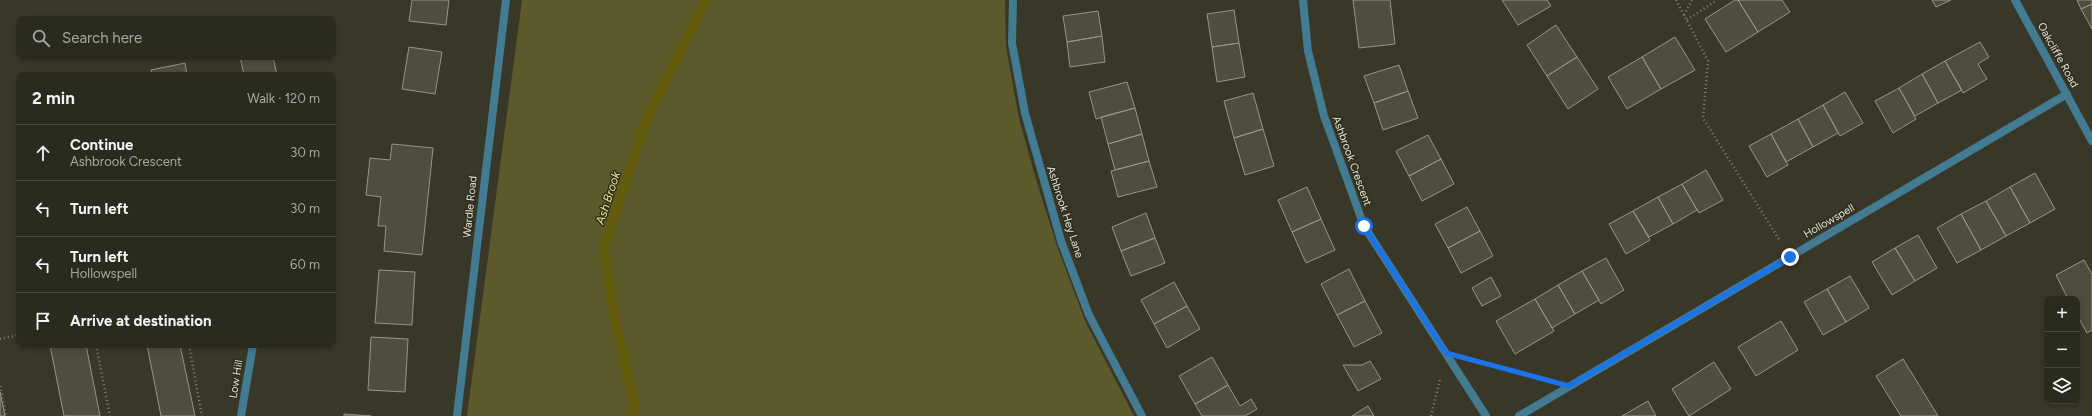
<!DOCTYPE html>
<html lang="en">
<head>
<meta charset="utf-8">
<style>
	:root { --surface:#2b2a1e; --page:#333227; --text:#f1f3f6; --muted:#a6a7a4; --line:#47463c }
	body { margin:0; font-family:Figtree,sans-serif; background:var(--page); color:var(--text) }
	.controls { position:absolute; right:12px; bottom:12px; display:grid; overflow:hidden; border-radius:8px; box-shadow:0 2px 6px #0003 }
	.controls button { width:36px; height:36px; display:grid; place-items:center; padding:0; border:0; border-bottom:1px solid var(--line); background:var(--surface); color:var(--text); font:20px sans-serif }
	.stop { position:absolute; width:12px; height:12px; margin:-9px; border:3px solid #1a73e8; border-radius:50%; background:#fff }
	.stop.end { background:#1a73e8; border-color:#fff; box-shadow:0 1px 4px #0008 }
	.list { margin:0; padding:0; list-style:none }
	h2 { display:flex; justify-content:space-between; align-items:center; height:52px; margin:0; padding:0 16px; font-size:17px }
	h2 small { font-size:13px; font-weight:400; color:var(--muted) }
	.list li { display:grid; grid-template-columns:26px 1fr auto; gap:12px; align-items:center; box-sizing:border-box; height:56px; padding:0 16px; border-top:1px solid var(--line) }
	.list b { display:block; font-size:15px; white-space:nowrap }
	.list p { margin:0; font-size:13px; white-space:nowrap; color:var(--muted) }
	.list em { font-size:13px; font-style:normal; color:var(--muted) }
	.icon { flex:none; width:22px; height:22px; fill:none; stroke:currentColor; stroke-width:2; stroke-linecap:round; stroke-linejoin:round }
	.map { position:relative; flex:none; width:2092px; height:416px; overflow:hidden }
	.search { position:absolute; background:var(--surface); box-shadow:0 2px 6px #0003; left:16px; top:16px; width:320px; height:44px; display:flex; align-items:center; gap:10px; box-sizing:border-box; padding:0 14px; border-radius:8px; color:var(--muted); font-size:15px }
	.panel { position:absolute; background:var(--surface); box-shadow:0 2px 6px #0003; left:16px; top:72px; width:320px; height:276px; border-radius:8px }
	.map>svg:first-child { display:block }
	.green { fill:#5c592a }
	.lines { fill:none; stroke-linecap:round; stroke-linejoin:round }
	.stream { stroke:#635d0b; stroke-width:9 }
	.building { fill:#4f4e3d; stroke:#969683 }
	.path { stroke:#838274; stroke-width:2.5; stroke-dasharray:1 3; stroke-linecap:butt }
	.minor { stroke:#427b92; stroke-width:8 }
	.tertiary { stroke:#427b92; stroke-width:8 }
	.route { stroke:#1a73e8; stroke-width:5 }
	.labels { text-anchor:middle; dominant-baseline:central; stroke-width:3; stroke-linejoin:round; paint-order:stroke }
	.street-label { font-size:11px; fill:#e2e2d7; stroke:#2f2e1e }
	.water-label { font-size:12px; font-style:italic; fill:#eee881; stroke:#2f2e1e }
</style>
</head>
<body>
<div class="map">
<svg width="2092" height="416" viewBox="0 0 2092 416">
	<rect width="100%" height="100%" fill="#393828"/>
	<path class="green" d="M522,0H1005L1006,47L1019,119L1037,183L1058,249L1086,323L1134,416H467Z"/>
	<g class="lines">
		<path class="stream" d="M633,416L635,406L614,317L604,247L646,120L706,0"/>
	</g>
	<path class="building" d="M412,0H449L446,25L409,21Z
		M1353,0H1390L1395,44L1359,48Z
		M1502,0H1547L1551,6L1518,25Z
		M1735,0H1738L1758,32L1726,52L1705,19Z
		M1738,0H1782L1790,12L1758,32Z
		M1932,0H1951L1936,7Z
		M2077,0H2092V4L2081,9Z
		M2092,4V29L2081,9Z
		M1234,10L1239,43L1212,47L1207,14Z
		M1098,11L1102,36L1067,42L1063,16Z
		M1556,25L1577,57L1547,76L1527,45Z
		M1102,36L1105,62L1070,67L1067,42Z
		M1675,37L1695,70L1661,89L1642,57Z
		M1980,42L1989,57L1978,64L1987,79L1963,93L1945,61Z
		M1239,43L1245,77L1217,82L1212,47Z
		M409,47L442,52L435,94L402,89Z
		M240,57H273L277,75H244Z
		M1577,57L1598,89L1568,109L1547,76Z
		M1642,57L1661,89L1627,109L1608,77Z
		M1945,61L1962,90L1938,103L1922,74Z
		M185,63L187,75H152L151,70Z
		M1399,65L1408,91L1374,103L1364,76Z
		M1922,74L1938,103L1915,116L1899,88Z
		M1127,82L1135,108L1096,119L1089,92Z
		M1899,88L1916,119L1893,133L1875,101Z
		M1408,91L1418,118L1383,130L1374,103Z
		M1845,92L1863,123L1840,136L1823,105Z
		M1253,93L1263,129L1234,138L1224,101Z
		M1823,105L1838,133L1813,147L1798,119Z
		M1135,108L1142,134L1108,144L1101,117Z
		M1798,119L1813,147L1786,162L1771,134Z
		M1263,129L1274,166L1245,175L1234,138Z
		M1142,134L1149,161L1115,170L1108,144Z
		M1771,134L1788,165L1767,177L1749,146Z
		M1428,135L1441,159L1409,176L1396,151Z
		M392,144L433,148L422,255L384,251L386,226H378L381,197L366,195L370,158L390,160Z
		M1441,159L1454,184L1422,201L1409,176Z
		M1149,161L1157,187L1118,197L1111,171Z
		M1706,170L1723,200L1699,213L1682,184Z
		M2035,173L2055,209L2030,223L2010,187Z
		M1682,184L1697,210L1673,224L1658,197Z
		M1307,187L1321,219L1292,232L1278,200Z
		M2010,187L2030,223L2006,236L1986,201Z
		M1658,197L1673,224L1649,237L1633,211Z
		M1986,201L2006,236L1981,250L1961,214Z
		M1467,207L1480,231L1448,248L1435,224Z
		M1633,211L1650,240L1626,254L1609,224Z
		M1146,213L1155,238L1121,251L1112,227Z
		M1961,214L1981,250L1957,263L1937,228Z
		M1321,219L1335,250L1306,263L1292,232Z
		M1480,231L1493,256L1461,273L1448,248Z
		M1918,235L1937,268L1915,281L1895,248Z
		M1155,238L1165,263L1131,276L1121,251Z
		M1895,248L1915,281L1892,295L1872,262Z
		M1606,258L1624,290L1601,304L1582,271Z
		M2084,260L2092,274V330L2087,333L2077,315V299H2068L2056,275Z
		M1349,269L1365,301L1337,315L1321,284Z
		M379,270L415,272L412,325L375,323Z
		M1582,271L1599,300L1575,314L1558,285Z
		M1850,276L1869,308L1846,322L1827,289Z
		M1491,277L1501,296L1482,306L1472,288Z
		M1174,282L1187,306L1154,324L1141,300Z
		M1558,285L1575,314L1552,328L1535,299Z
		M1827,289L1846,322L1823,335L1804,302Z
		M1535,299L1554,331L1515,354L1496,321Z
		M1365,301L1382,333L1354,347L1337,315Z
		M1187,306L1200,329L1167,348L1154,324Z
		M1781,321L1798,350L1756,376L1738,347Z
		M371,337L408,339L405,392L368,390Z
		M50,345H86L100,416H64Z
		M147,345H180L195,416H161Z
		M1212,357L1228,385L1195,404L1179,376Z
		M1903,359L1938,416H1901L1876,376Z
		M1370,361L1381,379L1358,391L1343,365H1362Z
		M1714,362L1731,389L1689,416L1672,389Z
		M1228,385L1240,406L1251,399L1257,409L1245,416H1202L1195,404Z
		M0,392L5,416H0Z
		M1648,401L1656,416H1622Z
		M1368,406L1374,416H1352Z
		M344,414L371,416H344Z"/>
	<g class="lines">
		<path class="path" d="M1676,0L1708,61L1703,118L1780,241
			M1684,15L1692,0
			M1687,20L1717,0
			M0,339L19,335
			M96,345L110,416
			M189,345L202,416
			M1475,361L1543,379
			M0,386L6,416
			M1431,416L1440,379"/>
		<path class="minor" d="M1013,0L1012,43L1025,113L1061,241L1089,315L1142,416
			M1303,0L1308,51L1324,116L1364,226L1486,416
			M2015,0L2092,141
			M241,416L253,345
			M1519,416L2067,94"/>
		<path class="tertiary" d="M457,416L506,0"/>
	</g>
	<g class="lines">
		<path class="route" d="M1364,226L1446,353L1569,386L1790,257"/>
	</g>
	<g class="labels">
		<g class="street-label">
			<text transform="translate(2058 55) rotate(61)">Oakcliffe Road</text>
			<text transform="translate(1352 161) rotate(70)">Ashbrook Crescent</text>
			<text transform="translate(470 207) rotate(-84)">Wardle Road</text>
			<text transform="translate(1065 212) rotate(72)">Ashbrook Hey Lane</text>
			<text transform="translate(1829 221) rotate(-30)">Hollowspell</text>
			<text transform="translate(236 379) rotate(-81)">Low Hill</text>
		</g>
		<g class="water-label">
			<text transform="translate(608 198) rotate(-72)">Ash Brook</text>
		</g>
	</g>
</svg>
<div class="controls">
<button>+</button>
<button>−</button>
<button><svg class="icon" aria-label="layers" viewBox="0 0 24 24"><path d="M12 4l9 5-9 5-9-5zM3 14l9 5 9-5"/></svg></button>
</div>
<div class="stop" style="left:1364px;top:226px"></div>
<div class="stop end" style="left:1790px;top:257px"></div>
<div class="search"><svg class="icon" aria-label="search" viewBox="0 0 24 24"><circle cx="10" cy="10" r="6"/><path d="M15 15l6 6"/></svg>Search here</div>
<section class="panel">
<h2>2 min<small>Walk · 120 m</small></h2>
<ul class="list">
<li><svg class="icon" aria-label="ahead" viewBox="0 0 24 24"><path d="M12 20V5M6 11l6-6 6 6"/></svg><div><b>Continue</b><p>Ashbrook Crescent</p></div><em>30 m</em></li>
<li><svg class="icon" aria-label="left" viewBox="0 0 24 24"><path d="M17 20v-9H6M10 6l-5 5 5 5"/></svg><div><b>Turn left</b></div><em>30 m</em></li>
<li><svg class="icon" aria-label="left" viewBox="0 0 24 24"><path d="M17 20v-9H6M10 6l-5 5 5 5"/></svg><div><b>Turn left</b><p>Hollowspell</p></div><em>60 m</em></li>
<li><svg class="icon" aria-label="arrive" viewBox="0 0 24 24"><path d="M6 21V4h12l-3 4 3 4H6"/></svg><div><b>Arrive at destination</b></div></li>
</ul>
</section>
</div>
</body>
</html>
